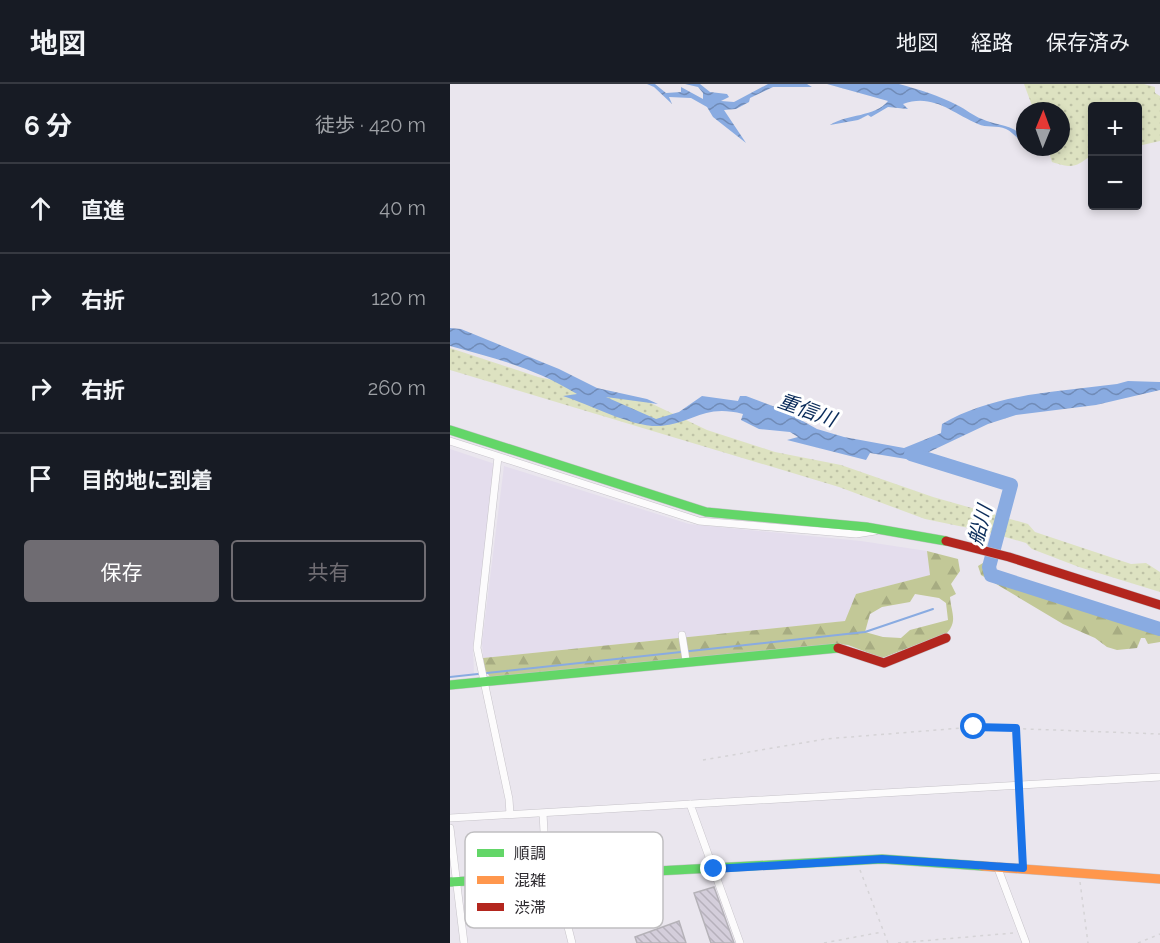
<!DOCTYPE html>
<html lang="ja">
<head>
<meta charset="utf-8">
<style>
	:root { --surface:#171b24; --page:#20242c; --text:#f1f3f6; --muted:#9ea1a6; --line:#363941; --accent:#6f6c72 }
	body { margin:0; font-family:Raleway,"Noto Sans JP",sans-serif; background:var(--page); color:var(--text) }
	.controls { position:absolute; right:18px; top:18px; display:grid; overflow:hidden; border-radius:6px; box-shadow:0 3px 9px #0003 }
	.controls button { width:54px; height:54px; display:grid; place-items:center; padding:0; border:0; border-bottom:2px solid var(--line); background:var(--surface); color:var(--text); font:30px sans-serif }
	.compass { position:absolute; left:566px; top:18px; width:54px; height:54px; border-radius:50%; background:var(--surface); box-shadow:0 3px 9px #0003; rotate:1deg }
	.stop { position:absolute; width:18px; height:18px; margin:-14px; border:4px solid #1a73e8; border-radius:50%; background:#fff }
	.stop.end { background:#1a73e8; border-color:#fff; box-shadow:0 2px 6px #0008 }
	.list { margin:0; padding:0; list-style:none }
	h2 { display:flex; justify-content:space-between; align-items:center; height:78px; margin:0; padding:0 24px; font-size:26px }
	h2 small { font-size:20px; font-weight:400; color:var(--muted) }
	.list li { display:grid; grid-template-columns:39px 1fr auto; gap:18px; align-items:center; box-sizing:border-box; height:90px; padding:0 24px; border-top:2px solid var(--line) }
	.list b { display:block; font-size:22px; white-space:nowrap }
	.list em { font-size:20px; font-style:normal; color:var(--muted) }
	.actions { display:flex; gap:12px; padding:18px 24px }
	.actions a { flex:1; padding:14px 0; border:2px solid var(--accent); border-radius:6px; text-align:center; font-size:21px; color:var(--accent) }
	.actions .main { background:var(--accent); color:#fff }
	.icon { flex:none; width:33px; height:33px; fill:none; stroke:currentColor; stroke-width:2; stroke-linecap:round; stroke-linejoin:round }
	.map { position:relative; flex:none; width:710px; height:859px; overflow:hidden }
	header { display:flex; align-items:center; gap:36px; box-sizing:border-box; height:84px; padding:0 30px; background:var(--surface); border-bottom:2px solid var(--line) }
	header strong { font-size:28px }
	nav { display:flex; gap:33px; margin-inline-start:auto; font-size:21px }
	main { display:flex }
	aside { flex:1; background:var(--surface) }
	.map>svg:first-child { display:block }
	.built { fill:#e4dded }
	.grass { fill:url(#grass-dots) }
	.forest { fill:url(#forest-firs); fill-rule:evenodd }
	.water { fill:url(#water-waves) }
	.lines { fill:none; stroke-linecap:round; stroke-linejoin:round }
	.stream { stroke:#89abe1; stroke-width:2 }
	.river { stroke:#89abe1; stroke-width:14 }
	.building { fill:url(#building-back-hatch); stroke:#b5b2b8; stroke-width:1.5 }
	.street-casing { stroke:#c6c3c9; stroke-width:8 }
	.fast-casing { stroke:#c6c3c9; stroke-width:10 }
	.slow-casing { stroke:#c6c3c9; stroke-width:10 }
	.jam-casing { stroke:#c6c3c9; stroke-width:10 }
	.path { stroke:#d5d3d6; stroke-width:1.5; stroke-dasharray:3 4.5; stroke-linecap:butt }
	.street { stroke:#fcfbfc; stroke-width:7 }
	.fast { stroke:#63d668; stroke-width:9 }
	.slow { stroke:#ff974d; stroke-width:9 }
	.jam { stroke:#b3261e; stroke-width:9 }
	.route { stroke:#1a73e8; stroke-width:8 }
	.labels { text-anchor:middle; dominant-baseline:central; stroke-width:6; stroke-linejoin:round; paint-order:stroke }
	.water-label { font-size:20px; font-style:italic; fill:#0b2c5a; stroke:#fff }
	.key { fill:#fff; stroke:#c0bfc1; stroke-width:1.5 }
	.key-label { font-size:16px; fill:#2d2a2f }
</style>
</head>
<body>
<header>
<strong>地図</strong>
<nav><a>地図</a><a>経路</a><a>保存済み</a></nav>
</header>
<main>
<aside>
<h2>6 分<small>徒歩 · 420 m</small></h2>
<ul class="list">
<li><svg class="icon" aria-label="ahead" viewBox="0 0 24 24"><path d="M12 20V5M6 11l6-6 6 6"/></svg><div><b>直進</b></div><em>40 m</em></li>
<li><svg class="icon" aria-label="right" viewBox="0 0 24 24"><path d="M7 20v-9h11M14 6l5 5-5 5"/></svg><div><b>右折</b></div><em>120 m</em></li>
<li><svg class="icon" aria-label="right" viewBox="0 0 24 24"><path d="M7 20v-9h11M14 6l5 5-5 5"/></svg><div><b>右折</b></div><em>260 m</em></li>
<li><svg class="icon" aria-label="arrive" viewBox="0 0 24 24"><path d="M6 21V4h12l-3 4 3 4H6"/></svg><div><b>目的地に到着</b></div></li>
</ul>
<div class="actions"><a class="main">保存</a><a>共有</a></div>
</aside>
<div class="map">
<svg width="710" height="859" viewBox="0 0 710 859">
	<defs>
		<pattern id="grass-dots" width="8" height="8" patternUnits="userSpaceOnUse" patternTransform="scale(1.5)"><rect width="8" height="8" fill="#dde2c1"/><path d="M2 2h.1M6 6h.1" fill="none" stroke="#bec2a6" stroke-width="1.8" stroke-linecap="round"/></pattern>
		<pattern id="forest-firs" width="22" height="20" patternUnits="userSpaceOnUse" patternTransform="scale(1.5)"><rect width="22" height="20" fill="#c2c897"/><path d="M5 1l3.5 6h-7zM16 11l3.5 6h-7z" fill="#a7ac82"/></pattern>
		<pattern id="water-waves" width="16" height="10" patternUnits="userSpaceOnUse" patternTransform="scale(1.5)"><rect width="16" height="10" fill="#89abe1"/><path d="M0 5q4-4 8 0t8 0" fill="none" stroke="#708bb7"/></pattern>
		<pattern id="building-back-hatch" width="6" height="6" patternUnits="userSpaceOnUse" patternTransform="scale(1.5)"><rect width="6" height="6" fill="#d4cedb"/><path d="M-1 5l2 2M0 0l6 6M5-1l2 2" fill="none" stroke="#b6b1bc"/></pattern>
	</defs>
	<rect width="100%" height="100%" fill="#eae6ee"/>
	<path class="built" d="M0,365L45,380L23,564L24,591L0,592Z
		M54,382L239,440L411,457L477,467L481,491L406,510L396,537L33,574L32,558Z"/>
	<path class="grass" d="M574,0H694L705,3V9L710,12V57L688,62V22H642V71C625,83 624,85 602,78L597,63H611V27H584Z
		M0,264L88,293L192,315L257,346L325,368L391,381L483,413L578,440L585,448L681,480L696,479L710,488V508L629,483L582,465L576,459L538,448L475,435L389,403L0,286Z"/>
	<path class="forest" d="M477,467L508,475L510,487L501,500L506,510L500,513C501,528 508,537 497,549L432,574L398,561L387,560L41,594L35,586L33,574L395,537L406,510L480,491ZM465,510L489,514L496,519L498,536L460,546L451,554L433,553L415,548L420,530L432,523L460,518Z
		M533,479L544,495L710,549V558L698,560L695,554H691L687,564L667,566L657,563L645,554L613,540L531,491L528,482Z"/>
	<path class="water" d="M197,0H205L216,9L231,8V3L253,15V9L248,3L235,0H250L260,8L277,10L279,13L271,17L284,18L318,0H357L362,3H323L300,14L299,18L286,25L274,26L296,59L263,33L257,23L241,14L219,13L222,20L204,3Z
		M377,0H449C468,5 490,12 507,21C516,25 523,32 532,35C546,42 569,40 575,58C567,56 563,48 556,45C547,41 536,44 528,40C502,29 483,9 453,20L458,25L438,23L421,33L418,31L408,36L380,41C397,30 425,33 438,17Z
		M0,244L11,245L109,285L147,304L197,315L208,320L156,313L206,335L229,328L252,312L288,317L290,312H296L333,326L367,345L394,353L454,364L491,349L492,340C545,309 607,308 667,300L678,297L710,298V306L646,321L566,331L538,340L462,376L420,369L416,376L337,356L348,353L340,348L309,345L291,336L293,330C253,320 245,339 211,342C183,344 141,321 113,312L127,310C85,284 47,275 0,262Z"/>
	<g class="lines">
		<path class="stream" d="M0,593L415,548L483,525"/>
		<path class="river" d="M461,370L561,401L539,483L541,491L710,545"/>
	</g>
	<path class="building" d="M264,803L284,859H261L244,809Z
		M229,837L236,859H187L185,853Z"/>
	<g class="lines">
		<defs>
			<path id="street" d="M0,357L249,437L406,450L425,447
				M48,373L27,564L59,715L60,730
				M232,551L236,576
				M240,720L290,859
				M93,729L94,748L122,859
				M0,734L710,693
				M0,744L14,859
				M547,782L576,859"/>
			<path id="fast" d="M0,346L256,428L416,443L496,457
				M0,601L388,564
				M0,798L432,775L532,782"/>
			<path id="slow" d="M532,782L710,795"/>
			<path id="jam" d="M496,457L559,473L710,521
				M388,564L434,579L496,554"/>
		</defs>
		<use href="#street" class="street-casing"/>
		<use href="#fast" class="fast-casing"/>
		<use href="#slow" class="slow-casing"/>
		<use href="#jam" class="jam-casing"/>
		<path class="path" d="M566,644V693
			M253,676L375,655L524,643L710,650
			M567,710L572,777
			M410,786L438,859
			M630,798L638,859
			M374,859L432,848
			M448,859L563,849
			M688,859L710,850"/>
		<use href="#street" class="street"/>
		<use href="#fast" class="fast"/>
		<use href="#slow" class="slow"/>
		<use href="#jam" class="jam"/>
	</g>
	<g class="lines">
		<path class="route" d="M264,785L432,775L573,784L566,644L524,643"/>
	</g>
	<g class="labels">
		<g class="water-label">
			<text transform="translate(357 326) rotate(20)">重信川</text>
			<text transform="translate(530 441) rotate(-75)">船川</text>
		</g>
	</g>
	<rect x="15" y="748" width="198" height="96" rx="9" class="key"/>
	<rect x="27" y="765" width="27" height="8" fill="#63d668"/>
	<rect x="27" y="792" width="27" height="8" fill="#ff974d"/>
	<rect x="27" y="819" width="27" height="8" fill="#b3261e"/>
	<g class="key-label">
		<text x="64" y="775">順調</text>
		<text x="64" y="802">混雑</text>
		<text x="64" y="829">渋滞</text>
	</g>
</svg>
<div class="controls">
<button>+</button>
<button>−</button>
</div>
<svg class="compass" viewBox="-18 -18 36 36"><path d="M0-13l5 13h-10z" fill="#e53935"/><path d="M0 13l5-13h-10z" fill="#9ea1a6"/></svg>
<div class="stop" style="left:524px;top:643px"></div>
<div class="stop end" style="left:264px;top:785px"></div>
</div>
</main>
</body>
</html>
